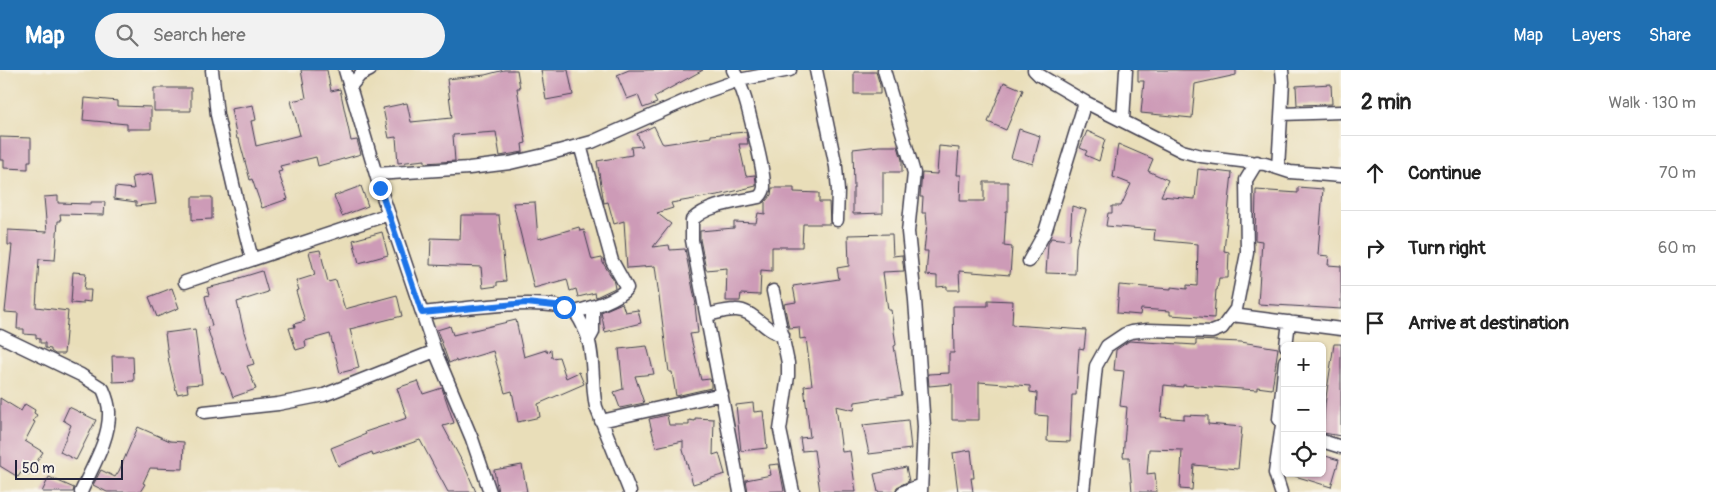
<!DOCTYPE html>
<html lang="en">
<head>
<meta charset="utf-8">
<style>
	:root { --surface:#fff; --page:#f2f2f2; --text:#222; --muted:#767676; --line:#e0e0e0; --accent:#1f6fb2 }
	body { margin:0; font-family:Pangolin,sans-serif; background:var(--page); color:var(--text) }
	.controls { position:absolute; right:15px; bottom:15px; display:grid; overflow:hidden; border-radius:8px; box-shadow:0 1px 4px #0004 }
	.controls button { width:45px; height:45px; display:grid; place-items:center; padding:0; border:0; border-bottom:1px solid var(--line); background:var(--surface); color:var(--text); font:25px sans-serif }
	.scale { position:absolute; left:15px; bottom:12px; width:108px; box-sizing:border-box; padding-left:5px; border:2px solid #22223b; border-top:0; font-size:14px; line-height:18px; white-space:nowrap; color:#22223b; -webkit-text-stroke:4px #f7f3e8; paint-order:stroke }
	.stop { position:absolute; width:15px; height:15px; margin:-11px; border:4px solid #1a73e8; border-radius:50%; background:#fff }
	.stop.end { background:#1a73e8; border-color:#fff; box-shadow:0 1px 5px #0008 }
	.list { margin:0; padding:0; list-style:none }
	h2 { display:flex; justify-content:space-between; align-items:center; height:65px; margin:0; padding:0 20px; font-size:21px }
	h2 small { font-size:16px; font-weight:400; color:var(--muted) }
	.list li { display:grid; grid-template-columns:32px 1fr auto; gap:15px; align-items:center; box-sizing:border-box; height:75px; padding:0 20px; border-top:1px solid var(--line) }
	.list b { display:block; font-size:19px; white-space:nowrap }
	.list em { font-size:16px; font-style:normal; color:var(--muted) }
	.icon { flex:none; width:28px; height:28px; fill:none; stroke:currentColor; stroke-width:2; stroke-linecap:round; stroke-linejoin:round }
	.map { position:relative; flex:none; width:1341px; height:422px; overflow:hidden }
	header { display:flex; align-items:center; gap:30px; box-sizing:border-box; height:70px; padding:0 25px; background:var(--accent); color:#fff }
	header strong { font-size:24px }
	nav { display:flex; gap:28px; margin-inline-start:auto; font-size:18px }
	.search { width:350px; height:45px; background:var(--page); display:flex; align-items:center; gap:12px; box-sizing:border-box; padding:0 18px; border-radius:28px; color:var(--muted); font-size:19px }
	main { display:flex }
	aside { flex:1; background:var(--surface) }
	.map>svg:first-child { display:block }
	.building { fill:#cd9bb7 }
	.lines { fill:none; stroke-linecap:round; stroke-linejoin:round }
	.minor-casing { stroke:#403e4e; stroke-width:15 }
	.minor { stroke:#fff; stroke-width:12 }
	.route { stroke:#1a73e8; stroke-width:6 }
</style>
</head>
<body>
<header>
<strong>Map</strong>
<div class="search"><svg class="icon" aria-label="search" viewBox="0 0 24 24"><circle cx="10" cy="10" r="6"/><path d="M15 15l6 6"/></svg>Search here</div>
<nav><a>Map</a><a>Layers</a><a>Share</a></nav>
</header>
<main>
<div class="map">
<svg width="1341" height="422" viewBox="0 0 1341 422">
	<rect width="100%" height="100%" fill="#f7f3e8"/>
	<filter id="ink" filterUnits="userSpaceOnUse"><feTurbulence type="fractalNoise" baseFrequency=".02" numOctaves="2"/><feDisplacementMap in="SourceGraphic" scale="10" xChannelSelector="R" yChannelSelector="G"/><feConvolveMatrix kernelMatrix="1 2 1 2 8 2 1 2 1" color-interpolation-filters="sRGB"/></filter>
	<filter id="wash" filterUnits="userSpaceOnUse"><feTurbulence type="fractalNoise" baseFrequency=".0096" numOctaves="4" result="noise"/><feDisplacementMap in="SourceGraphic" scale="20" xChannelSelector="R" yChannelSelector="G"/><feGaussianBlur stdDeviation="1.12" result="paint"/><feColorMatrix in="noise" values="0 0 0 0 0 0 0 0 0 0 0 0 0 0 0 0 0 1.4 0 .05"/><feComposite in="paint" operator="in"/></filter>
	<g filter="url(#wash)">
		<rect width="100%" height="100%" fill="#e9deb9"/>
		<g id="blocks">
			<path class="building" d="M301,0H327L331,21L340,19L351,71L357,70L361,84L318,96L316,87L280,96L282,101L278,102L288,129L262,138L252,109L250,110L239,69H237L231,39L253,35L256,50L251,51L256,76L300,65L291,31L306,28Z
				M504,0H517L520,18H517L526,73L522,74L523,82L500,86L496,62L453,65L455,91L425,93V90L398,93L396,67L389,68L383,38L407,33L411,52L452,48L447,9L485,5Z
				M541,0H568L573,25L546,30Z
				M629,0H703L654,27L657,33L643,38L638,25L627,29L617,5Z
				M1138,0H1236V5L1195,14L1192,48L1141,43L1144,11H1138Z
				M854,2H876L880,15V24H854Z
				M1004,12L1023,20L1006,60L988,52Z
				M1331,14L1332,34L1297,35L1296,16Z
				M154,18H191V41H154Z
				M85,28L118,31V36L151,37V59H127V54L83,50Z
				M654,56L662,73L664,74L711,67V65L746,62L748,74H739L746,106L755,105L756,112V116L723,124L671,133L673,138L657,143L671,154L653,177L669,175L670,180L685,179L696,235H695L698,263L690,264L701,310L710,309L711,313V318L676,326L672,302H669L655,196L627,198L624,151L614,154L608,132L604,133L597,91L632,85L631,77L643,76L637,64Z
				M1019,59L1040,66L1033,94L1011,88Z
				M1087,61L1105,69L1099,91L1085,85L1087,81L1080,78Z
				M0,67L31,68V91H28V99L4,98V90H0Z
				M1118,74L1153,89L1148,101L1168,110L1161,126L1195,129L1198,99L1232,103L1224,181L1229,182L1228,208H1219L1217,220H1216L1214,248L1170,245V241L1141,239L1140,245L1117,243L1119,215L1171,219V217L1187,219V215L1197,216L1198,174L1154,170L1155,160L1106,156L1108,143H1112V136H1121L1131,114L1113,107Z
				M879,76H898L902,90V102H883V143L853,144V118H854L853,79Z
				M939,76L959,78L957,105H961L960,131H984V112H1008V141H1006L1004,176L1012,177L1010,205L959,201L960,220H947V216L937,217V206L926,205L928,181H924L927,154L926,143H922L923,127H920L922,103L937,104Z
				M152,104L156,134L136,136V132L114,129L115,117L134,119L132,107Z
				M361,116L368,136L342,146L334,126Z
				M1298,117L1323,119L1318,185L1329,186L1328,195L1341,196V239L1258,234L1262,171L1255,170L1256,120L1298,123Z
				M772,118H794V122L819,123V132H829L830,154H803L802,177H772V201L761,200L760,225L741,224L740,231H726L727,198L706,200L700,169V161L734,158V152L756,153L758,143L765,144V132L771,125Z
				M58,126V133L91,134V132H105L104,145L60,144L61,151H58L55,190L39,189L36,237L68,241L64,284H55L51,281V279L45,278V273H40V269L36,268V265L24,264V259H17L18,243L5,242L12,175H8V160L47,162L44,127Z
				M192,127H212V149L192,150Z
				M535,132L538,169L579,157L580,161L584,160L592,190L602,188L603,193L613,209L615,218L596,227L595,223L578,227L576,219L570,221L567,209L534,218L513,133Z
				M1072,136L1086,140L1076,177L1075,204L1046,203L1048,174L1051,168L1070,170Z
				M461,145H499L506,211L497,212V216L483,218L481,197L430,195L431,168L460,169Z
				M382,162L388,185L359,193L353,170Z
				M892,164L893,186L902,185L904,201L883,202L888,240H891L896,275L894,276L902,325L855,332L854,340L836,336L842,382L850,381L856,422H820L814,380L802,381L800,368L810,367L804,316L812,315L806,268L800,269L799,257L789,258L784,234L796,232L793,216L839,209L837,198L849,196L848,165Z
				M320,180L328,212L336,210L345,239L397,225L402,246L350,259L359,298L340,303L330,264L305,271L306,277L296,280L289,258L295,257L294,254L305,251L296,221L299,220L296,211L315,205L309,182Z
				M262,201L268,222L237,232L244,262L254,294L247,296L256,319L233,327L224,303L222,304L207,257L212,256L205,226L209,225L207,218L236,211V209Z
				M73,202L86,203L84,220H91L90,232L83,231V234L71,233Z
				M172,218L179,238L157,247L149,227Z
				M988,230L1013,231L1012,255L1086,260L1084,279L1079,278L1076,325H1072L1070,372L1047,371L1048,346L1036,345L1037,323L1030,322V316L979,312V350H952V314L929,316L928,304L949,303V283H954L953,236H988Z
				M622,233L625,242L638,240L641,253L605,262L601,242Z
				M516,250L524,287L546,280V282L551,280L552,288L559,287L566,308L579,302L584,314L538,334L540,347L518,352L512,321L505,323L493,281L456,292V290L449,293L437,260L450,256L453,265Z
				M195,259L202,314L187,315L188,322L177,324L169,293L165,263Z
				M1196,270L1241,272L1278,278L1272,319L1257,317V320L1183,315V317L1164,315L1161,347L1184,349V345L1208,346V354L1242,357L1238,399L1194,395L1192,420L1180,419L1182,380L1149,379L1147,404L1155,403L1157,422H1132L1129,387H1123L1127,337L1120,336L1124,301L1114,300L1116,280L1129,271L1196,275Z
				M1334,274H1341V366L1323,363L1325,334Z
				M647,276L654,304L635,306L644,333L620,338L614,322L623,319L619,279Z
				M112,286H133L134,311L113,312Z
				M418,311L423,324L442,318L454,353L443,356L465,397L476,422H448L420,370L373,386L372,382L338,396L331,378L366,364L365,362L407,348L397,318Z
				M0,328L21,341L25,334L35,340L34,343L37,345L33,351L35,352L25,371L43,382L28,405L22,401L18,407L0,396Z
				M753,333L754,342L763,341L767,378L741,381L736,335Z
				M69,337L96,350L76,390L60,382L71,355L63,350Z
				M667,345L669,355H689V350L695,351V348L714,349L713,385L719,383L725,404L693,414L683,380V371L656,377L649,349Z
				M908,350L911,379L869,384L863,355Z
				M138,357L170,371L184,372L183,399L150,398L143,413L145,414L140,422H107L93,415L101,400L115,407L119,401Z
				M971,380L974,408H971L973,422H958L953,383Z
				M1322,385L1339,390L1331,417L1295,406V403H1322Z
				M779,394L784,421L748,422L746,410L771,405L769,395Z
				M522,395L527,422H498L494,400Z
				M906,397L909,411L897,417L895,422H878L874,404Z
				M49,407L74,418L73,422H42Z"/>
		</g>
	</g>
	<g filter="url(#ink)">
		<use href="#blocks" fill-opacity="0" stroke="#403e4e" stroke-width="1"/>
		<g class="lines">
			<defs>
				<path id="minor" d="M212,0L217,45L236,127L252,189
					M345,0L380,118L435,281L472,369L490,422
					M733,0C745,21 750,47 756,71C759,85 764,102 764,117C764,121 762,124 759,127C737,132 709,134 692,150V170L740,422
					M816,0L836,97L838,121L837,150
					M884,0L914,103L908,162L915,230L924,357L921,422
					M1034,0L1039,5L1085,32L1182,81L1201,86L1265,94L1290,102L1341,106
					M350,17L360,5L370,0
					M1282,44L1341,42
					M1123,50L1126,0
					M1278,98L1283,12L1282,0
					M376,104L469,98L510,93L544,85L592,72L705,22L739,10L790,0
					M1029,191L1045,162L1085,32
					M185,212L389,144
					M773,221L788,293V306L780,360L793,422
					M575,242C589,238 618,230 627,218L612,191L580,75
					M422,243C453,240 552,225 574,242C580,247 584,258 587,265C595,288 591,314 596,337L630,422
					M707,245C716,243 726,240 735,240C754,239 764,262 783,265
					M1232,245L1341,259
					M0,266L81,305L103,319C106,326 109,334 109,342C110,369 92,397 81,422
					M588,271L593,262V237
					M1286,276L1289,252
					M1285,291L1279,349L1285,358
					M204,342L278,334L324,325L435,281
					M601,351L722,324
					M1322,371L1341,377
					M903,422L921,415
					M1083,422L1096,296L1107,276L1125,264L1131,262L1148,260L1212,262L1222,258L1236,239L1247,183L1246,110L1257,92
					M1281,422L1275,403L1282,355"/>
			</defs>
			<use href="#minor" class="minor-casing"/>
			<use href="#minor" class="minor"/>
		</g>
	</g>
	<g class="lines" filter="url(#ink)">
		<path class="route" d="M380,118L422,243L526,233L564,237"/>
	</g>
</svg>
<div class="controls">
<button>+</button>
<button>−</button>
<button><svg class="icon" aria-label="locate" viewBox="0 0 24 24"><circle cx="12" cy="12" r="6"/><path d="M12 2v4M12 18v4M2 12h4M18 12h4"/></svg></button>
</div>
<div class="scale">50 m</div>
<div class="stop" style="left:564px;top:237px"></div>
<div class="stop end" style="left:380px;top:118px"></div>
</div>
<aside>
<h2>2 min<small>Walk · 130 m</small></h2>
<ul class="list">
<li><svg class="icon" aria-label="ahead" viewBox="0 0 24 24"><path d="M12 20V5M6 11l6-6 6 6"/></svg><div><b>Continue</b></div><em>70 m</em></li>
<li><svg class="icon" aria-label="right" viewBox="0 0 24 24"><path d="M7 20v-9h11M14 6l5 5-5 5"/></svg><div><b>Turn right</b></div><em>60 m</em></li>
<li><svg class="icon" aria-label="arrive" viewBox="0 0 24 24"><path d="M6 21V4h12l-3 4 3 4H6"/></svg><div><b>Arrive at destination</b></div></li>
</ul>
</aside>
</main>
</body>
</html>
